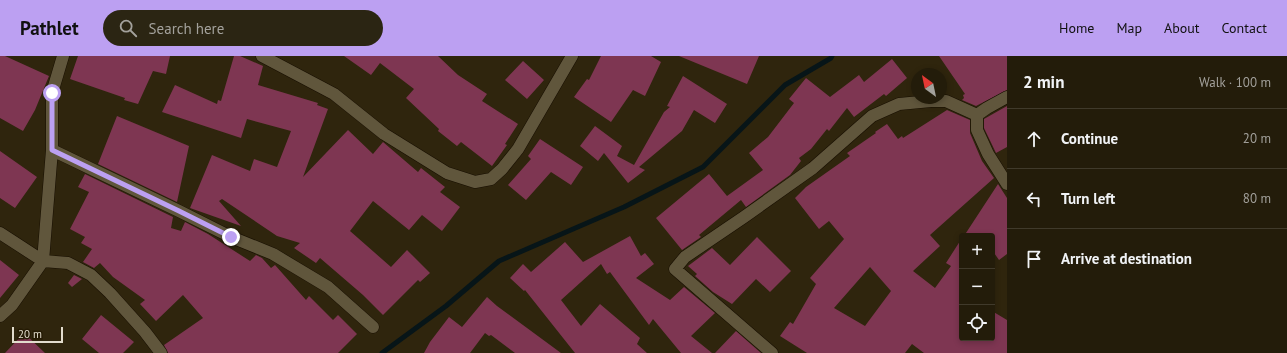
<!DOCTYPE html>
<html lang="en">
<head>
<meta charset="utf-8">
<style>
	:root { --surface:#231c0a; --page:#2b2513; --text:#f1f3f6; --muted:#a3a19c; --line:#403a2b; --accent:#bca0f2 }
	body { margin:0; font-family:"PT Sans",sans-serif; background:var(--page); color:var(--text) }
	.controls { position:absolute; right:12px; bottom:12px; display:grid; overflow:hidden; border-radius:4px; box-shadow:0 2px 6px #0003 }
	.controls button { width:36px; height:36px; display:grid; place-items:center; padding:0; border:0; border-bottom:1px solid var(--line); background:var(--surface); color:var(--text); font:20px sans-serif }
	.compass { position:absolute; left:911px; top:12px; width:36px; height:36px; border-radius:50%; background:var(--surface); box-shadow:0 2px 6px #0003; rotate:327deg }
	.scale { position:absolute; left:12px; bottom:10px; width:51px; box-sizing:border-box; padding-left:4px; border:2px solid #e2dccd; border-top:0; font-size:11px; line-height:14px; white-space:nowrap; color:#e2dccd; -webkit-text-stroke:3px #251b04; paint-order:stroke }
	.stop { position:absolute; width:12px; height:12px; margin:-9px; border:3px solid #bca0f2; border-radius:50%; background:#fff }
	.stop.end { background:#bca0f2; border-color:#fff; box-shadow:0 1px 4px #0008 }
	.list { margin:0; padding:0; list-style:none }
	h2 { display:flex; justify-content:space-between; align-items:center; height:52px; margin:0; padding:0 16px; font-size:17px }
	h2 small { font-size:13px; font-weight:400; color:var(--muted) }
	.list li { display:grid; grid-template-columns:26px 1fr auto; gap:12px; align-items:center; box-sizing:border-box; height:60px; padding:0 16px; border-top:1px solid var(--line) }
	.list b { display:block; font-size:15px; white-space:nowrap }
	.list em { font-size:13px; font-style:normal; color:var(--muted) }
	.icon { flex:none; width:22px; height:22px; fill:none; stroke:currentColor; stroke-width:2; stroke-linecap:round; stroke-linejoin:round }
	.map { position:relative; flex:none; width:1007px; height:297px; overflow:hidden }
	header { display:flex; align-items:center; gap:24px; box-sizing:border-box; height:56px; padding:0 20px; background:var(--accent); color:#111 }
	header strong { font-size:19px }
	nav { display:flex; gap:22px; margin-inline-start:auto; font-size:14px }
	.search { width:280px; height:36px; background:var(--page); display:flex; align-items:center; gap:10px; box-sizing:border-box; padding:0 14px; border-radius:22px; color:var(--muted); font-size:15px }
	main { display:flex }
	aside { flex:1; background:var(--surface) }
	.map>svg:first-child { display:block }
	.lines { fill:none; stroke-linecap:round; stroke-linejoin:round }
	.stream { stroke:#071518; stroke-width:5 }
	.building { fill:#7e3652; fill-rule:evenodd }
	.street-casing { stroke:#170e00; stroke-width:13 }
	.street { stroke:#60563c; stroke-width:12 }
	.route { stroke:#bca0f2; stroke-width:5 }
</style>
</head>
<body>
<header>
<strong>Pathlet</strong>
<div class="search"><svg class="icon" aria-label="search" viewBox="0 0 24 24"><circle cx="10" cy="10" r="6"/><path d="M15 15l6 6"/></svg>Search here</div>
<nav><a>Home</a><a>Map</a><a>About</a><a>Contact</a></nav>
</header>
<main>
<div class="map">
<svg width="1007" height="297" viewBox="0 0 1007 297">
	<rect width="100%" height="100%" fill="#2f250d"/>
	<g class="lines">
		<path class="stream" d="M382,297L446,250L499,205L624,151L703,111L785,29L831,2L832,0"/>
	</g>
	<path class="building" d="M0,0H5L49,20L35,54L23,75L0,62Z
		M78,0H170L166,18L153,15L138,48L124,44L125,42L70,23Z
		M234,0H240L263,10L258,29L318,47L317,49L328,53L303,121L348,74L373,98L383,86L418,116L421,112L445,131L440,136L460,151L442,175L422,159L409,174L373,145L350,175L391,211L407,194L430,217L420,226L418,224L383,259L363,239L320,202L316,207L294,192L300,187L277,180L222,143L219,145L241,170L190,152L212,99L250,115L254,103L277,111L291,75L247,63L241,82L162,56L175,29L217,48L218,44L221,45Z
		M344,0H438L458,19L487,38L482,45L518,68L505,88L507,89L492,110L461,86L457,90L438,75L439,73L406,42L414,33L380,7L371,19Z
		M601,0H651L661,6L645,40L633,34L611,66L574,41L587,23L589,24Z
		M679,0H759L747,28Z
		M939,0H1007V34L976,50L962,44L964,42L963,39L965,38Z
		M892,3L907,22L886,40L884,38L854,61L847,52L829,75L827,73L811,93L799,102L801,105L790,119L746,151L741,144L699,179L701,181L682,194L656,162L709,118L727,140L763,114L749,97L768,81L794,47L789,43L806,22L830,41L859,19L864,26Z
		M523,5L544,24L527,43L505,24Z
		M683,20L727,48L715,67L694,54L682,75L639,111L645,114L628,127L604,97L598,105L580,90L595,70L622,90L617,100L634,109L664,56L670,51L667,50Z
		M1007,50V91L996,97L984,72V63Z
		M947,54L970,64V77L982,105L994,122L930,179L940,190L913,215L935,232L951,210L946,207L962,182V282H992V255L1007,264V297H924L912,288L905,297H807L780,280L790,266L793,268L816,228L810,222L844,183L829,165L819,173L795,142L806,131L850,100L847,97L876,77L875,76L887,68L898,83L902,80L903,82ZM870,211L891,235L865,270L834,252Z
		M117,60L189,90L177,146L98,108Z
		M540,83L583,111L571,129L551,116L526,144L508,129L531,103L528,100Z
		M0,95L37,121L15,152L0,142Z
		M85,118L173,161L171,172L181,175L185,166L208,178L250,205L256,199L262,202L271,212L275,209L306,244L309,240L333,264L338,259L357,278L338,297H168L164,289L203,262L183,239L156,265L140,248L145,244L113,221L100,207L94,212L83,206L92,193L81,187L85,181L70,173L89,136L78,131Z
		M998,128L1007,142V198L999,204L992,194V180H964Z
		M630,180L641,200L645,197L654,208L636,222L670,244L684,231L715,257L691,280L712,297H681L653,263L649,269L610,216L607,218L601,208L561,244L581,270L600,248L640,282L637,288L647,297H575L525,234L524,235L510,222L523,208L531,216L565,186L583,206Z
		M757,181L791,215L770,236L756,223L732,248L713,236L695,220L697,218L688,210L712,192L730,209Z
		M0,204L19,219L0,242Z
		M74,219L82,223L72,231L68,227Z
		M487,241L497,250L561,297H515L491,279L489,280L485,277L470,297H424L430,286L449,261L462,271Z
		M101,259L134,286L123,297H99L82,283Z
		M736,275L761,297H715Z
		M24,277L45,297H5Z"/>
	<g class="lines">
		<defs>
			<path id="street" d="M262,0L334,38L384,78L447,117L475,126L491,123L502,113L518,93L572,0
				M1007,41L987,52L977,59V74L988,98L1007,128
				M52,94L179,155L231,181L273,198L328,231L373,271
				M0,177L43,205L68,207L91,219L110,237L145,276L161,297
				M0,260L12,249L43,205L52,94V37L63,0
				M772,297L675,213L685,201L744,161L813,112L872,60L899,48L931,45H946L977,59"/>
		</defs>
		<use href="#street" class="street-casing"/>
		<use href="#street" class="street"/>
	</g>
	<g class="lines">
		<path class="route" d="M52,37V94L179,155L231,181"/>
	</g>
</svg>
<div class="controls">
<button>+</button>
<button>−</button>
<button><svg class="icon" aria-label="locate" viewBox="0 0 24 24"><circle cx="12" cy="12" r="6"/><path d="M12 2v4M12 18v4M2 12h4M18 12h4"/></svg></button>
</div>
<svg class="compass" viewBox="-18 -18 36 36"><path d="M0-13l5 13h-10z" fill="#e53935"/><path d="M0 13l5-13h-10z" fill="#a3a19c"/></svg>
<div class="scale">20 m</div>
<div class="stop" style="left:52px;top:37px"></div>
<div class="stop end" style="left:231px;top:181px"></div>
</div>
<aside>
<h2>2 min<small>Walk · 100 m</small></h2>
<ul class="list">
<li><svg class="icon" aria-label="ahead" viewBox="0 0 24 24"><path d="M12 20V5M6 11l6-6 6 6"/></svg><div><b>Continue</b></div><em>20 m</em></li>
<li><svg class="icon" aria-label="left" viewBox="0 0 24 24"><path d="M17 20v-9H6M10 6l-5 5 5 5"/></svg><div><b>Turn left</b></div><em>80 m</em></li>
<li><svg class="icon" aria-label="arrive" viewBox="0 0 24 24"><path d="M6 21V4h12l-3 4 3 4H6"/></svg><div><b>Arrive at destination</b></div></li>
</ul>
</aside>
</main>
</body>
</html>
